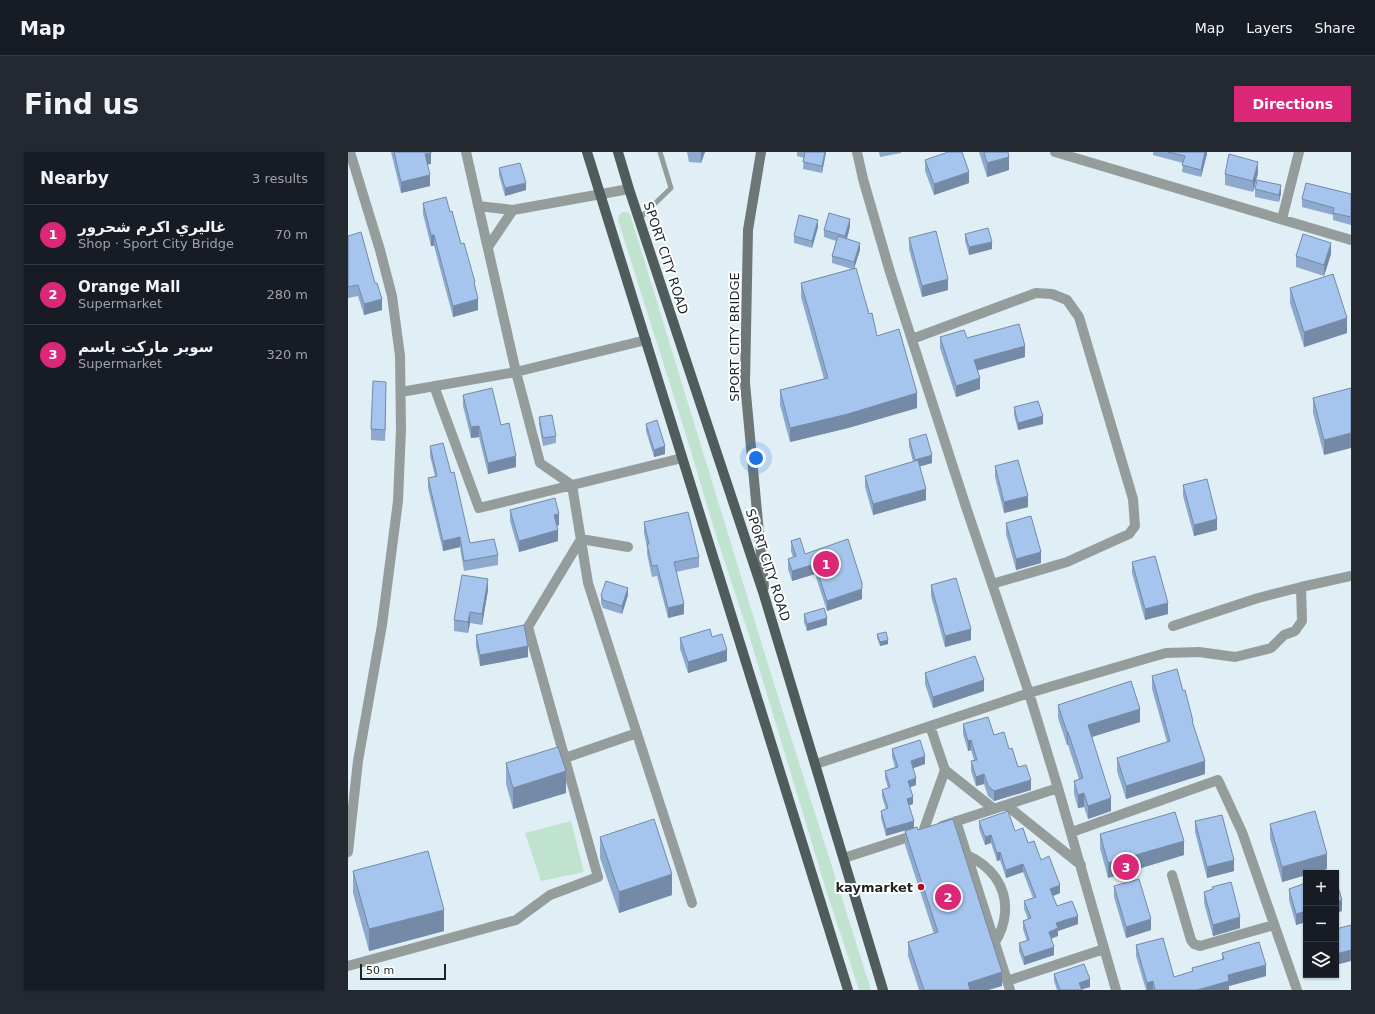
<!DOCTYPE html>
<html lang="en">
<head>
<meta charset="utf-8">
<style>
	:root { --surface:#171b24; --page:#242831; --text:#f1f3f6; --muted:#9ea1a6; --line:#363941; --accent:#db2777 }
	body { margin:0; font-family:"DejaVu Sans",Vazirmatn,sans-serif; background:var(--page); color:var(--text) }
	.controls { position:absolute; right:12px; bottom:12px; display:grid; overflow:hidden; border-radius:0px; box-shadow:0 1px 3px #0004 }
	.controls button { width:36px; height:36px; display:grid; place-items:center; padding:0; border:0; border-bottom:1px solid var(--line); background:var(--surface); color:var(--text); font:20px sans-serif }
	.scale { position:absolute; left:12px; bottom:10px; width:86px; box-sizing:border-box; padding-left:4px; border:2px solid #1e2426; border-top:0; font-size:11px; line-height:14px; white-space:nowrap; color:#1e2426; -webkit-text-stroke:3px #fff; paint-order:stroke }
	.you { position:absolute; left:408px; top:306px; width:14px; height:14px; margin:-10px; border:3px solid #fff; border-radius:50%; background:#1a73e8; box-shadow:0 0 0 6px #1a73e833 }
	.badge { display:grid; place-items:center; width:26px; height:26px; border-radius:50%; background:var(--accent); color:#fff; font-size:13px; font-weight:700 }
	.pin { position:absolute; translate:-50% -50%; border:2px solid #fff; box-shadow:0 1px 4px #0006 }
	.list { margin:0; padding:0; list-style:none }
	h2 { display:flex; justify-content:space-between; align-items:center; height:52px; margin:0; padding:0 16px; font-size:17px }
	h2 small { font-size:13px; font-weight:400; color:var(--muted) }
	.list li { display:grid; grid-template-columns:26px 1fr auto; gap:12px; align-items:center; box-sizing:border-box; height:60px; padding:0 16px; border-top:1px solid var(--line) }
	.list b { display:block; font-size:15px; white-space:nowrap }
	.list p { margin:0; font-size:13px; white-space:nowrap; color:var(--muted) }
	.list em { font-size:13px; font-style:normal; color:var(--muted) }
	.icon { flex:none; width:22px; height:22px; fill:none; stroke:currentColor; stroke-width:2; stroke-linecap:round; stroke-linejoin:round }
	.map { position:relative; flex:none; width:1003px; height:838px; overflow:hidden; border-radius:0px }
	header { display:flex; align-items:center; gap:24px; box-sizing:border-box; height:56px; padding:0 20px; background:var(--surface); border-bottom:1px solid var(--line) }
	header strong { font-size:19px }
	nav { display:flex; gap:22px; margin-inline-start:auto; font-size:14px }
	.intro { display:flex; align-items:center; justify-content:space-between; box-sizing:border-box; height:96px; padding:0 24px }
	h1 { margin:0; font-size:28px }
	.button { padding:10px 18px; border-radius:0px; background:var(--accent); color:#fff; font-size:14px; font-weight:700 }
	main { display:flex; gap:24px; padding:0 24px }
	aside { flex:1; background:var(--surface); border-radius:0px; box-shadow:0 1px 3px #0004 }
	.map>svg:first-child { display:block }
	.green { fill:#bfe3cf }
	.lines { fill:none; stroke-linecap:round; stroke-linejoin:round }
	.service { stroke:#959d9c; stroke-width:5 }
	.minor { stroke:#959d9c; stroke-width:10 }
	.secondary { stroke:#6c7776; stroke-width:10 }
	.primary { stroke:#505c5c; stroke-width:10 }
	.wall { fill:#8ea9ce }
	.shaded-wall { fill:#748aa7 }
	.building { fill:#a5c5ef; stroke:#748aa7 }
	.poi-dot { fill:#a70e28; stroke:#fff; stroke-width:1.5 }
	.labels { text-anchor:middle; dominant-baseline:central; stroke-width:4; stroke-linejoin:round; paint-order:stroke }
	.street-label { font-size:13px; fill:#1e2426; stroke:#fff }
	.poi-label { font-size:13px; font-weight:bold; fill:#1e2426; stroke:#fff; text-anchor:end }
</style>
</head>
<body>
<header>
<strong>Map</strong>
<nav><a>Map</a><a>Layers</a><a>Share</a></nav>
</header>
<div class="intro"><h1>Find us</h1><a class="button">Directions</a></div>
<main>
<aside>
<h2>Nearby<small>3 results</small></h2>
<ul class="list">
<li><span class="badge">1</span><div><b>غاليري اكرم شحرور</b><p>Shop · Sport City Bridge</p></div><em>70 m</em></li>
<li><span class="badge">2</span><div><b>Orange Mall</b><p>Supermarket</p></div><em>280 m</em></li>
<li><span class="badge">3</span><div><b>سوبر ماركت باسم</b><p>Supermarket</p></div><em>320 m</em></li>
</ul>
</aside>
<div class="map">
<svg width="1003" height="838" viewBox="0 0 1003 838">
	<rect width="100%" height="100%" fill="#dfeff5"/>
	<path class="green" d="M275,60H279L282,62L423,522L523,838H511L479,741L404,493L367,380L338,283L270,68L271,63Z
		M223,669L236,720L193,729L177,681Z"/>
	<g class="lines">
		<path class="service" d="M291,67L323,36L312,0"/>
		<path class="minor" d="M118,0L168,220L192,311L224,333L240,431L344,751
			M509,0L515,27L542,120L618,355L681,541L710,636L768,838
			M707,0L1003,88
			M130,54L165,58L281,37
			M934,67L951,0
			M140,95L165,58
			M564,187L688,141L704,142L719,148L731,165L785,347L787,374L781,382L719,410L644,432
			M86,234L131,356L334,306
			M53,240L168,220L298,188
			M825,474L910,446L953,435L1003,424
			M582,574L597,618L646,657
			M217,606L289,581
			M468,612L681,541L800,506L818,501L851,500L887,505L923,496L936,483L947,479L954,469L953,435
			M658,653L733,713
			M608,669L662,838
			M594,674L710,636
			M575,680L597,618
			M724,680L870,628L894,680L949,838
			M0,700L10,609L34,473L50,349L53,277L52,204L44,144L32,98L2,0
			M619,703C643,714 659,734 657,761C656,772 653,781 647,790
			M496,706L570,682
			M824,723L843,788L846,792L852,794L926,773
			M0,814L168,768L202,743L250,725L180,475L233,387L280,395
			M659,829L756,797"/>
		<path class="secondary" d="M413,0L400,78L397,231L416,435"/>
		<path class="primary" d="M239,0L500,838
			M270,0L281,37L416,443L535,838"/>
	</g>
	<path class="wall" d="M43,0H83V12H79L82,34L53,41Z
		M339,0H357L353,11L341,10Z
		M449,0H478L474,21L455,17L456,6L449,4Z
		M531,0H553V1L532,5Z
		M631,0H660L661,18L639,25Z
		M805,0H859V2L853,25L834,20L835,11L805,3Z
		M577,8L621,31L586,43L577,19Z
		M151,16L178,38L157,44L151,23Z
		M910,21L905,40L877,33V22Z
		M907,37L933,41L931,50L907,45Z
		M1003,42V73L985,68V63L954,55V47Z
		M75,51L102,60L113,92L127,136L130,158L105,165L86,94H83L75,62Z
		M470,75L464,96L446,91V84Z
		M502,75L499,87L512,98L506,116L521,162L529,184L569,256L500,276L442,290L432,253V238L476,227L453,145V131L504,117L484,111V104L488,89L476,85V78Z
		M617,82L644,97L621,103L617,89Z
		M0,84L34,158L16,163L10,144L0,146Z
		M561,86L600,138L574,145L561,97Z
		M983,102L976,124L948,115V104Z
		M942,136L999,181L956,195L942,151Z
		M592,185L619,186L677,205L629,219L632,237L608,245L592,196Z
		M1003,236L976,303L965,261V246Z
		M38,241L37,289L23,288V277Z
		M115,243L153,273L168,315L140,322L131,285L123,286L115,254Z
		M666,255L695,272L670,278L666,263Z
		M191,265L208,284V291L195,294L191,272Z
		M298,272L317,302L306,305L298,279Z
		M561,287L584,311L571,314L578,348L525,363L517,335V324L565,310L561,294Z
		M82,294L103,321L122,391L150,403V413L116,419L112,395L95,399L80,336V326L87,324L82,304Z
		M647,314L680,355L656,361L647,325Z
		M835,333L869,378L846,384L835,344Z
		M162,358L211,373L209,374L210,389L171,400L162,369Z
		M296,370L351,405V415L328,420L336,462L320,466L309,424L304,425L299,402V395L296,381Z
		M658,371L693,411L668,418L658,382Z
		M443,389L457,402L514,441V447L479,459L467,422L444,429L440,417V407L445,405L443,399Z
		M784,410L820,462L797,468L784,421Z
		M583,433L623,488L597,495L583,444Z
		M140,438L134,473L122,471L120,481L106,479V468Z
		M253,443H280L274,462L255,456L253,451Z
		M456,462L479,473L459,479L456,470Z
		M529,482L540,492L532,494L529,486Z
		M128,483L180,505L132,514L128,494Z
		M364,485L379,509L340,521L332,497V486Z
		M577,521L636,539L585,556L577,532Z
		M804,524L835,539L845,573L857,622L778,647L769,619V606L819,590L804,537Z
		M710,553L792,570L744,585L763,659L740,667L736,655L730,656L726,642V629L731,627L720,593H719L710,566Z
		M615,572L646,583L661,597L683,638L646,649L640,644L636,632L628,634L623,619V609L626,608L623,598L620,599L615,582Z
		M544,597L577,612L565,616L568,633L562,635L565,652L561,653L538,684L533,666V659L538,657L534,645V638L540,636L537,626V619L547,615L544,605Z
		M158,611L218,641L165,657L158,632Z
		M631,669L667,679L680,691L693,708L712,741L705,744L709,754L730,772L710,779V784L703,787L706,803L676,813L671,799V791L679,789L675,777V769L680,767L676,757V749L685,746L675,720L658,726L652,708L649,709L643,691L637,693L631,677Z
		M847,669L886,719L859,726L847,680Z
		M922,672L979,717L964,721H958V723L934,730L922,686Z
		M570,678L654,834L640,838H571L560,804V790L586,782L557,693V679Z
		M752,682L836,703L760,726L752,696Z
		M252,685L324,743L271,761L252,706Z
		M5,719L96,779L21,799L5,741Z
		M958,731V770L948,773L941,748V737Z
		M766,734L803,778L778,786L766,745Z
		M864,735L892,776L865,784L856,751V740L864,737Z
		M956,786H958V803L956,797Z
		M788,793L826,825L844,820V816L874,808V801L918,824L881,834V838H798L788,804Z
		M706,822L742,835L734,837V838H709L706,829Z"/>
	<path class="shaded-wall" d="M353,0H357L353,11Z
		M477,0H478L474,21V14Z
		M857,0H859V2L853,25V18Z
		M83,1V12L77,13V2Z
		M661,5V18L639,25V11Z
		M910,10V21L905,40V29Z
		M621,20V31L586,43V32Z
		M82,23V34L53,41V30Z
		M178,31V38L157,44V36Z
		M933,33V41L931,50V43Z
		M502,67V75L497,92V84Z
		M470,68V75L464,96V89Z
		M83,83H86V94H83Z
		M644,90V97L621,103V95Z
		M512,91V98L506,117V110Z
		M983,91V102L976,124V113Z
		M600,127V138L574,145V134Z
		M34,147V158L16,163V152Z
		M130,147V158L105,165V154Z
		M999,166V181L956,195V180Z
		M677,194V205L626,219V208Z
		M632,226V237L608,245V234Z
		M38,230V241L37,289V278Z
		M569,241V256L500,276L442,290V276Z
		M695,264V272L670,278V271Z
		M131,274V285L123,286V275Z
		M1003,281V296L976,303V288Z
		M317,294V302L306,305V298Z
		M584,303V311L567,316V308Z
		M168,304V315L140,322V311Z
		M578,337V348L525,363V352Z
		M680,344V355L656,361V350Z
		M211,362V373L206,374V363Z
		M869,367V378L846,384V373Z
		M210,378V389L171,400V389Z
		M112,385V395L95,399V389Z
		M693,400V411L668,418V407Z
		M467,412V422L444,429V419Z
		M140,427V438L134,473V462Z
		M514,431V447L479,459V449Z
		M280,436V443L274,462V454Z
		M820,451V462L797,468V457Z
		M336,452V462L320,466V456Z
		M122,460V471L120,481V470Z
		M479,466V473L459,479V472Z
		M623,477V488L597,495V484Z
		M540,488V492L532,494V490Z
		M180,494V505L132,514V503Z
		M379,498V509L340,521V510Z
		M636,528V539L585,556V545Z
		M792,557V570L740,586V573Z
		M719,580H720V593H719Z
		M623,588V598L620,599V589Z
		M577,604V612L563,617V609Z
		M857,609V622L778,647V634Z
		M218,619V641L165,657V636Z
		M636,622V632L628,634V625Z
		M568,626V633L560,636V629Z
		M683,628V638L646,649V639Z
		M736,641V655L730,656V643Z
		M565,645V652L559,654V647Z
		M763,646V659L740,667V654Z
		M566,669V676L538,684V677Z
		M643,683V691L637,693V685Z
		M836,689V703L760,726V711Z
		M652,700V708L649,709V701Z
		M979,702V717L964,721H958V723L934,730V715Z
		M886,708V719L859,726V715Z
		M675,712V720L658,726V718Z
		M324,722V743L271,761V740Z
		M712,733V741L702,745V737Z
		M994,748V759L988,761V750Z
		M96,758V779L21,799V777Z
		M958,759V770L948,773V762Z
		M730,764V772L710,779V784L701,787V780L708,771Z
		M892,765V776L865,784V773Z
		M803,767V778L778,786V775Z
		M706,795V803L676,813V805Z
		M1003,798V809L988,813V802Z
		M918,813V824L881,834V838H849L880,823Z
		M654,820V834L640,838H620V831Z
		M742,827V835L732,838L731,831Z
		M805,829V838H799V831Z"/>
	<path class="building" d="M46,0H83V1L77,2L82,23L53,30Z
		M457,0H477L474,14L455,10Z
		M600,0H614L621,20L586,32L577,8Z
		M636,0H660L661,5L639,11Z
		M820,0H857L853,18L834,13L837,4Z
		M881,2L910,10L905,29L877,22Z
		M172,11L178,31L157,36L151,16Z
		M909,28L933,33L931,43L907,37Z
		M958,31L1003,42V65L985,61L986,56L954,47Z
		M98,45L102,60L104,59L113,92L116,91L127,130H126L130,147L105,154L86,83H83L75,51Z
		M481,61L502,67L497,84L476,78Z
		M451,63L470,68L464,89L446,84Z
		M640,76L644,90L621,95L617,82Z
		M588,79L600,127L574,134L561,86Z
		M13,80L27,131H29L34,147L16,152L10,133L0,135V84Z
		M955,82L983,91L976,113L948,104Z
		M490,84L512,91L506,110L484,104Z
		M508,116L521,162L524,161L529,184L551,177L569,241L500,262L442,276L432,238L480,226L453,131Z
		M985,122L999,166L956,180L942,136Z
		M671,172L677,194L626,208L632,226L608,234L592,185L616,178L619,186Z
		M25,229L38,230L37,278L23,277Z
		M144,236L153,273L161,271L168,304L140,311L131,274L123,275L115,243Z
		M1003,236V281L976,288L965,246Z
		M690,249L695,264L670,271L666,255Z
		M204,263L208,284L195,286L191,265Z
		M309,268L317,294L306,298L298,272Z
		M578,282L584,303L567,308L561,287Z
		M95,291L103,321L106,320L122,391L146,387L150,403L116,409L112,385L95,389L80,326L89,324L82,294Z
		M570,308L578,337L525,352L517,324Z
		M670,308L680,344L656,350L647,314Z
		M859,327L869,367L846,373L835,333Z
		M207,346L211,362L206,363L210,378L171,389L162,358Z
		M340,360L351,405L326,410L336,452L320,456L309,413L304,414L299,392H301L296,370Z
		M683,364L693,400L668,407L658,371Z
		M452,386L457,402L500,387L514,431V437L479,449L467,412L444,419L440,407L448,404L443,389Z
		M807,404L820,451L797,457L784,410Z
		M114,423L140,427L134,462L122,460L120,470L106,468Z
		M608,426L623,477L597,484L583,433Z
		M258,429L280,436L274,454L255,448L253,443Z
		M476,456L479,466L459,472L456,462Z
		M176,473L180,494L132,503L128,483Z
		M362,477L364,485L374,482L379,498L340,510L332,486Z
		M538,480L540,488L532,490L529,482Z
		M627,504L636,528L585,545L577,521Z
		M829,517L835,539L837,538L845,569H844L857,609L778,634L769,606L822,589L804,524Z
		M783,529L792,557L740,573L763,646L740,654L736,641L730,643L726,629L735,626L720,580H719L710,553Z
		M640,565L646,583L656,580L661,597L664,596L670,615L678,613L683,628L646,639L640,634L636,622L628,625L623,609L629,608L623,588L620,589L615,572Z
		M572,588L577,604L563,609L568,626L560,629L565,645L559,647L566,669L538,677L533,659L540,656L534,638L542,635L537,619L550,615L544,597Z
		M210,595L218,619L165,636L158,611Z
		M660,659L667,679L675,676L680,691L686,689L693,708L701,704L712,733L702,737L709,754L724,749L730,764L708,771L710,776L701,780L706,795L676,805L671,791L681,788L675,769L683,766L676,749L688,745L675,712L658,718L652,700L649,701L643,683L637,685L631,669Z
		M967,659L979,702L934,715L922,672Z
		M827,660L836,689L760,711L752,682Z
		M874,663L886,708L859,715L847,669Z
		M306,667L324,722L271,740L252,685Z
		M605,667L654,820L620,831L622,838H576L560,790L590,780L557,679L569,675L570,678Z
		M80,699L96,758L21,777L5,719Z
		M791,727L803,767L778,775L766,734Z
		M988,728L994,748L988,750Z
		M883,730L892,765L865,773L856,740L865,737L864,735Z
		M958,731V759L948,762L941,737Z
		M1003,773V798L988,802V777Z
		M815,786L826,825L845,819L844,816L876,807L874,801L911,790L918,813L880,823L881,829L849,838H807L805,829L799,831L788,793Z
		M956,786H958V792Z
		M736,812L742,827L731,831L734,838H712L706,822Z"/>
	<circle class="poi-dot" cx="573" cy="735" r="4"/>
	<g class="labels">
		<g class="street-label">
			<text transform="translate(318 106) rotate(72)">SPORT CITY ROAD</text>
			<text transform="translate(386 185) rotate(-90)">SPORT CITY BRIDGE</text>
			<text transform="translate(420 413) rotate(72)">SPORT CITY ROAD</text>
		</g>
		<g class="poi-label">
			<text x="565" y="735">kaymarket</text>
		</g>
	</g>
</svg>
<div class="controls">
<button>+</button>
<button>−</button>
<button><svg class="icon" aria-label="layers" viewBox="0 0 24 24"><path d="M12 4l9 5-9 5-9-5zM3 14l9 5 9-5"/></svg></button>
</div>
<div class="scale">50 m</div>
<div class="you"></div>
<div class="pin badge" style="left:478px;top:412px">1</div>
<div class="pin badge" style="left:600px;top:745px">2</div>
<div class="pin badge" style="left:778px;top:715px">3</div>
</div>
</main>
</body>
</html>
